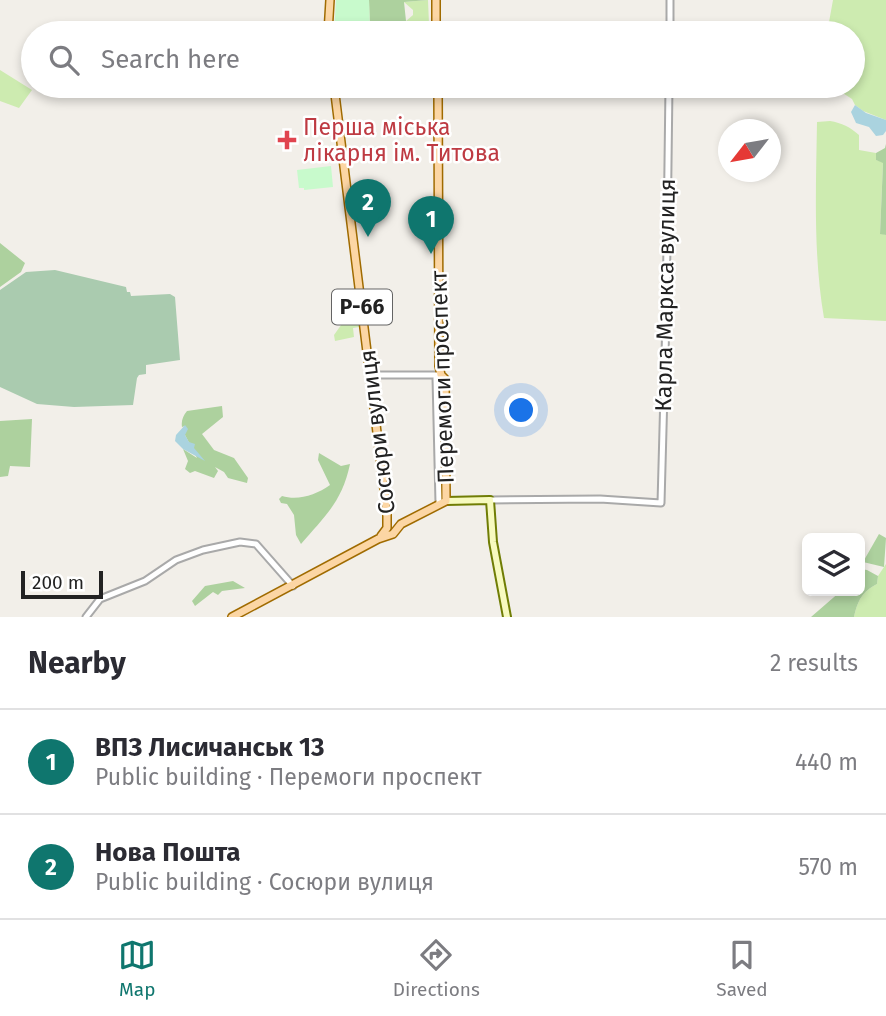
<!DOCTYPE html>
<html lang="en">
<head>
<meta charset="utf-8">
<style>
	:root { --surface:#fff; --page:#f7f7f7; --text:#2b2b33; --muted:#7c7c81; --line:#e1e1e2; --accent:#0f766e }
	body { margin:0; font-family:"Fira Sans",sans-serif; background:var(--page); color:var(--text) }
	.controls { position:absolute; right:21px; bottom:21px; display:grid; overflow:hidden; border-radius:10px; box-shadow:0 4px 10px #0003 }
	.controls button { width:63px; height:63px; display:grid; place-items:center; padding:0; border:0; border-bottom:2px solid var(--line); background:var(--surface); color:var(--text); font:35px sans-serif }
	.compass { position:absolute; left:718px; top:119px; width:63px; height:63px; border-radius:50%; background:var(--surface); box-shadow:0 4px 10px #0003; rotate:239deg }
	.scale { position:absolute; left:21px; bottom:18px; width:82px; box-sizing:border-box; padding-left:7px; border:4px solid #222; border-top:0; font-size:19px; line-height:24px; white-space:nowrap; color:#222; -webkit-text-stroke:5px #fff; paint-order:stroke }
	.you { position:absolute; left:522px; top:411px; width:24px; height:24px; margin:-18px; border:5px solid #fff; border-radius:50%; background:#1a73e8; box-shadow:0 0 0 10px #1a73e833 }
	.badge { display:grid; place-items:center; width:46px; height:46px; border-radius:50%; background:var(--accent); color:#fff; font-size:23px; font-weight:700 }
	.pin { position:absolute; translate:-50% -58px; filter:drop-shadow(0 2px 4px #0008) }
	.pin::after { content:''; position:absolute; top:37px; width:24px; height:21px; background:inherit; clip-path:polygon(0 0,100% 0,50% 100%) }
	.list { margin:0; padding:0; list-style:none }
	h2 { display:flex; justify-content:space-between; align-items:center; height:91px; margin:0; padding:0 28px; font-size:30px }
	h2 small { font-size:23px; font-weight:400; color:var(--muted) }
	.list li { display:grid; grid-template-columns:46px 1fr auto; gap:21px; align-items:center; box-sizing:border-box; height:105px; padding:0 28px; border-top:2px solid var(--line) }
	.list b { display:block; font-size:26px; white-space:nowrap }
	.list p { margin:0; font-size:23px; white-space:nowrap; color:var(--muted) }
	.list em { font-size:23px; font-style:normal; color:var(--muted) }
	.icon { flex:none; width:38px; height:38px; fill:none; stroke:currentColor; stroke-width:2; stroke-linecap:round; stroke-linejoin:round }
	.map { position:relative; flex:none; width:886px; height:617px; overflow:hidden }
	.search { position:absolute; background:var(--surface); box-shadow:0 4px 10px #0003; left:21px; right:21px; top:21px; height:77px; display:flex; align-items:center; gap:18px; box-sizing:border-box; padding:0 24px; border-radius:38px; color:var(--muted); font-size:26px }
	.sheet { height:301px; background:var(--surface) }
	nav { display:flex; justify-content:space-around; align-items:center; box-sizing:border-box; height:98px; border-top:2px solid var(--line); background:var(--surface); font-size:19px; color:var(--muted) }
	nav a { display:grid; justify-items:center; gap:4px }
	nav .on { color:var(--accent) }
	.map>svg:first-child { display:block }
	.grass { fill:#cdebb0 }
	.forest { fill:#add19e }
	.cemetery { fill:#aacbaf }
	.park { fill:#c8facc }
	.water { fill:#aad3df }
	.lines { fill:none; stroke-linecap:round; stroke-linejoin:round }
	.tertiary-casing { stroke:#a9a9a9; stroke-width:9 }
	.secondary-casing { stroke:#707d05; stroke-width:10 }
	.primary-casing { stroke:#a06b00; stroke-width:10 }
	.tertiary { stroke:#fff; stroke-width:5 }
	.secondary { stroke:#f7fabf; stroke-width:6 }
	.primary { stroke:#fcd6a4; stroke-width:7 }
	.health-dot { fill:#e0444e; stroke:#fff; stroke-width:2.5 }
	.labels { text-anchor:middle; dominant-baseline:central; stroke-width:5; stroke-linejoin:round; paint-order:stroke }
	.shield { fill:#fff; stroke:#646464; stroke-width:2 }
	.shield-label { font-size:21px; font-weight:bold; fill:#222 }
	.health-label { font-size:23px; fill:#be3a42; stroke:#fff; text-anchor:start }
	.street-label { font-size:23px; fill:#222; stroke:#fff }
</style>
</head>
<body>
<div class="map">
<svg width="886" height="617" viewBox="0 0 886 617">
	<rect width="100%" height="100%" fill="#f2efe9"/>
	<path class="grass" d="M428,0L429,24L406,21L413,15V10L404,2Z
		M833,0H886V120L863,111L855,105L852,99L832,86H853V33H827Z
		M0,70L32,90L19,108L0,101Z
		M830,121C842,123 850,127 859,135V150L876,153V160L883,162L880,233L886,235V321L824,318C813,254 816,187 817,122Z
		M357,291L360,319L358,320L359,327L353,328L354,337L335,341L334,335L351,311L350,292Z
		M886,564V617H854C858,600 862,592 877,584L878,576Z"/>
	<path class="forest" d="M369,0H428L404,2L406,21L429,24V33H370Z
		M886,144V235L880,234L883,163L876,160V153L885,148Z
		M0,243L25,263L21,272L0,287Z
		M222,406L223,417L202,434L214,450L234,458L248,478L247,483L228,478L224,472L215,467L218,471L214,478L195,471L190,473L185,469L188,461L183,449L197,458L185,435V426L182,427C181,421 183,416 187,411Z
		M32,419L30,467L10,466L8,476L0,477V421Z
		M319,453L341,466L350,464C342,502 325,516 301,544L296,535L294,515L287,504L281,503L279,499L282,496C298,501 316,495 330,485L318,460Z
		M879,534L886,538L884,567L863,562Z
		M860,569L867,570L878,576L877,584C862,592 858,600 854,617H811L841,591H860Z
		M233,581L245,588L222,591L218,595L213,592L195,606L192,601L205,586Z"/>
	<path class="cemetery" d="M55,270L126,287L127,292H130L131,296L170,294L175,297L180,360L146,365V374L139,375L137,378L133,405L74,407L37,404L0,387V290L26,272Z"/>
	<path class="park" d="M336,0H369L370,33H334Z
		M331,166L333,187L304,190V188H299L297,170Z"/>
	<path class="water" d="M855,105L866,113L886,120V131L883,135L876,136L869,127L856,123L851,112Z
		M185,425L188,429L185,435L189,442L195,444L194,448L205,461L183,449L175,441L176,435Z"/>
	<g class="lines">
		<defs>
			<path id="tertiary" d="M670,33V0
				M370,375H441
				M436,378L439,503
				M490,500L600,499L661,503L666,318L669,86
				M86,617L100,599L145,581L176,560L203,550L240,542L256,544L293,586"/>
			<path id="secondary" d="M446,501L490,500L493,542L507,617"/>
			<path id="primary" d="M436,0V33
				M328,33L330,0
				M334,86L387,513V528L381,536
				M232,617L378,539L393,534L401,524L446,501L445,379L441,375L439,366L438,86"/>
		</defs>
		<use href="#tertiary" class="tertiary-casing"/>
		<use href="#secondary" class="secondary-casing"/>
		<use href="#primary" class="primary-casing"/>
		<use href="#tertiary" class="tertiary"/>
		<use href="#secondary" class="secondary"/>
		<use href="#primary" class="primary"/>
	</g>
	<path class="health-dot" d="M283.5 129.5h7v7h7v7h-7v7h-7v-7h-7v-7h7z"/>
	<g class="labels">
		<rect class="shield" x="332" y="289.5" width="60" height="35" rx="5"/>
		<g class="shield-label">
			<text x="362" y="307">Р-66</text>
		</g>
		<g class="health-label">
			<text x="303" y="127">Перша міська<tspan x="303" dy="26">лікарня ім. Титова</tspan></text>
		</g>
		<g class="street-label">
			<text transform="translate(665 295) rotate(-89)">Карла Маркса вулиця</text>
			<text transform="translate(442 377) rotate(-92)">Перемоги проспект</text>
			<text transform="translate(377 432) rotate(-97)">Сосюри вулиця</text>
		</g>
	</g>
</svg>
<div class="controls">
<button><svg class="icon" aria-label="layers" viewBox="0 0 24 24"><path d="M12 4l9 5-9 5-9-5zM3 14l9 5 9-5"/></svg></button>
</div>
<svg class="compass" viewBox="-18 -18 36 36"><path d="M0-13l5 13h-10z" fill="#e53935"/><path d="M0 13l5-13h-10z" fill="#7c7c81"/></svg>
<div class="scale">200 m</div>
<div class="you"></div>
<div class="pin badge" style="left:431px;top:254px">1</div>
<div class="pin badge" style="left:368px;top:237px">2</div>
<div class="search"><svg class="icon" aria-label="search" viewBox="0 0 24 24"><circle cx="10" cy="10" r="6"/><path d="M15 15l6 6"/></svg>Search here</div>
</div>
<section class="sheet">
<h2>Nearby<small>2 results</small></h2>
<ul class="list">
<li><span class="badge">1</span><div><b>ВПЗ Лисичанськ 13</b><p>Public building · Перемоги проспект</p></div><em>440 m</em></li>
<li><span class="badge">2</span><div><b>Нова Пошта</b><p>Public building · Сосюри вулиця</p></div><em>570 m</em></li>
</ul>
</section>
<nav>
<a class="on"><svg class="icon" aria-label="map" viewBox="0 0 24 24"><path d="M3 6l6-2 6 2 6-2v14l-6 2-6-2-6 2zM9 4v14M15 6v14"/></svg>Map</a>
<a><svg class="icon" aria-label="directions" viewBox="0 0 24 24"><path d="M12 3l9 9-9 9-9-9zM9 14v-3h6M13 9l2 2-2 2"/></svg>Directions</a>
<a><svg class="icon" aria-label="saved" viewBox="0 0 24 24"><path d="M7 4h10v16l-5-4-5 4z"/></svg>Saved</a>
</nav>
</body>
</html>
